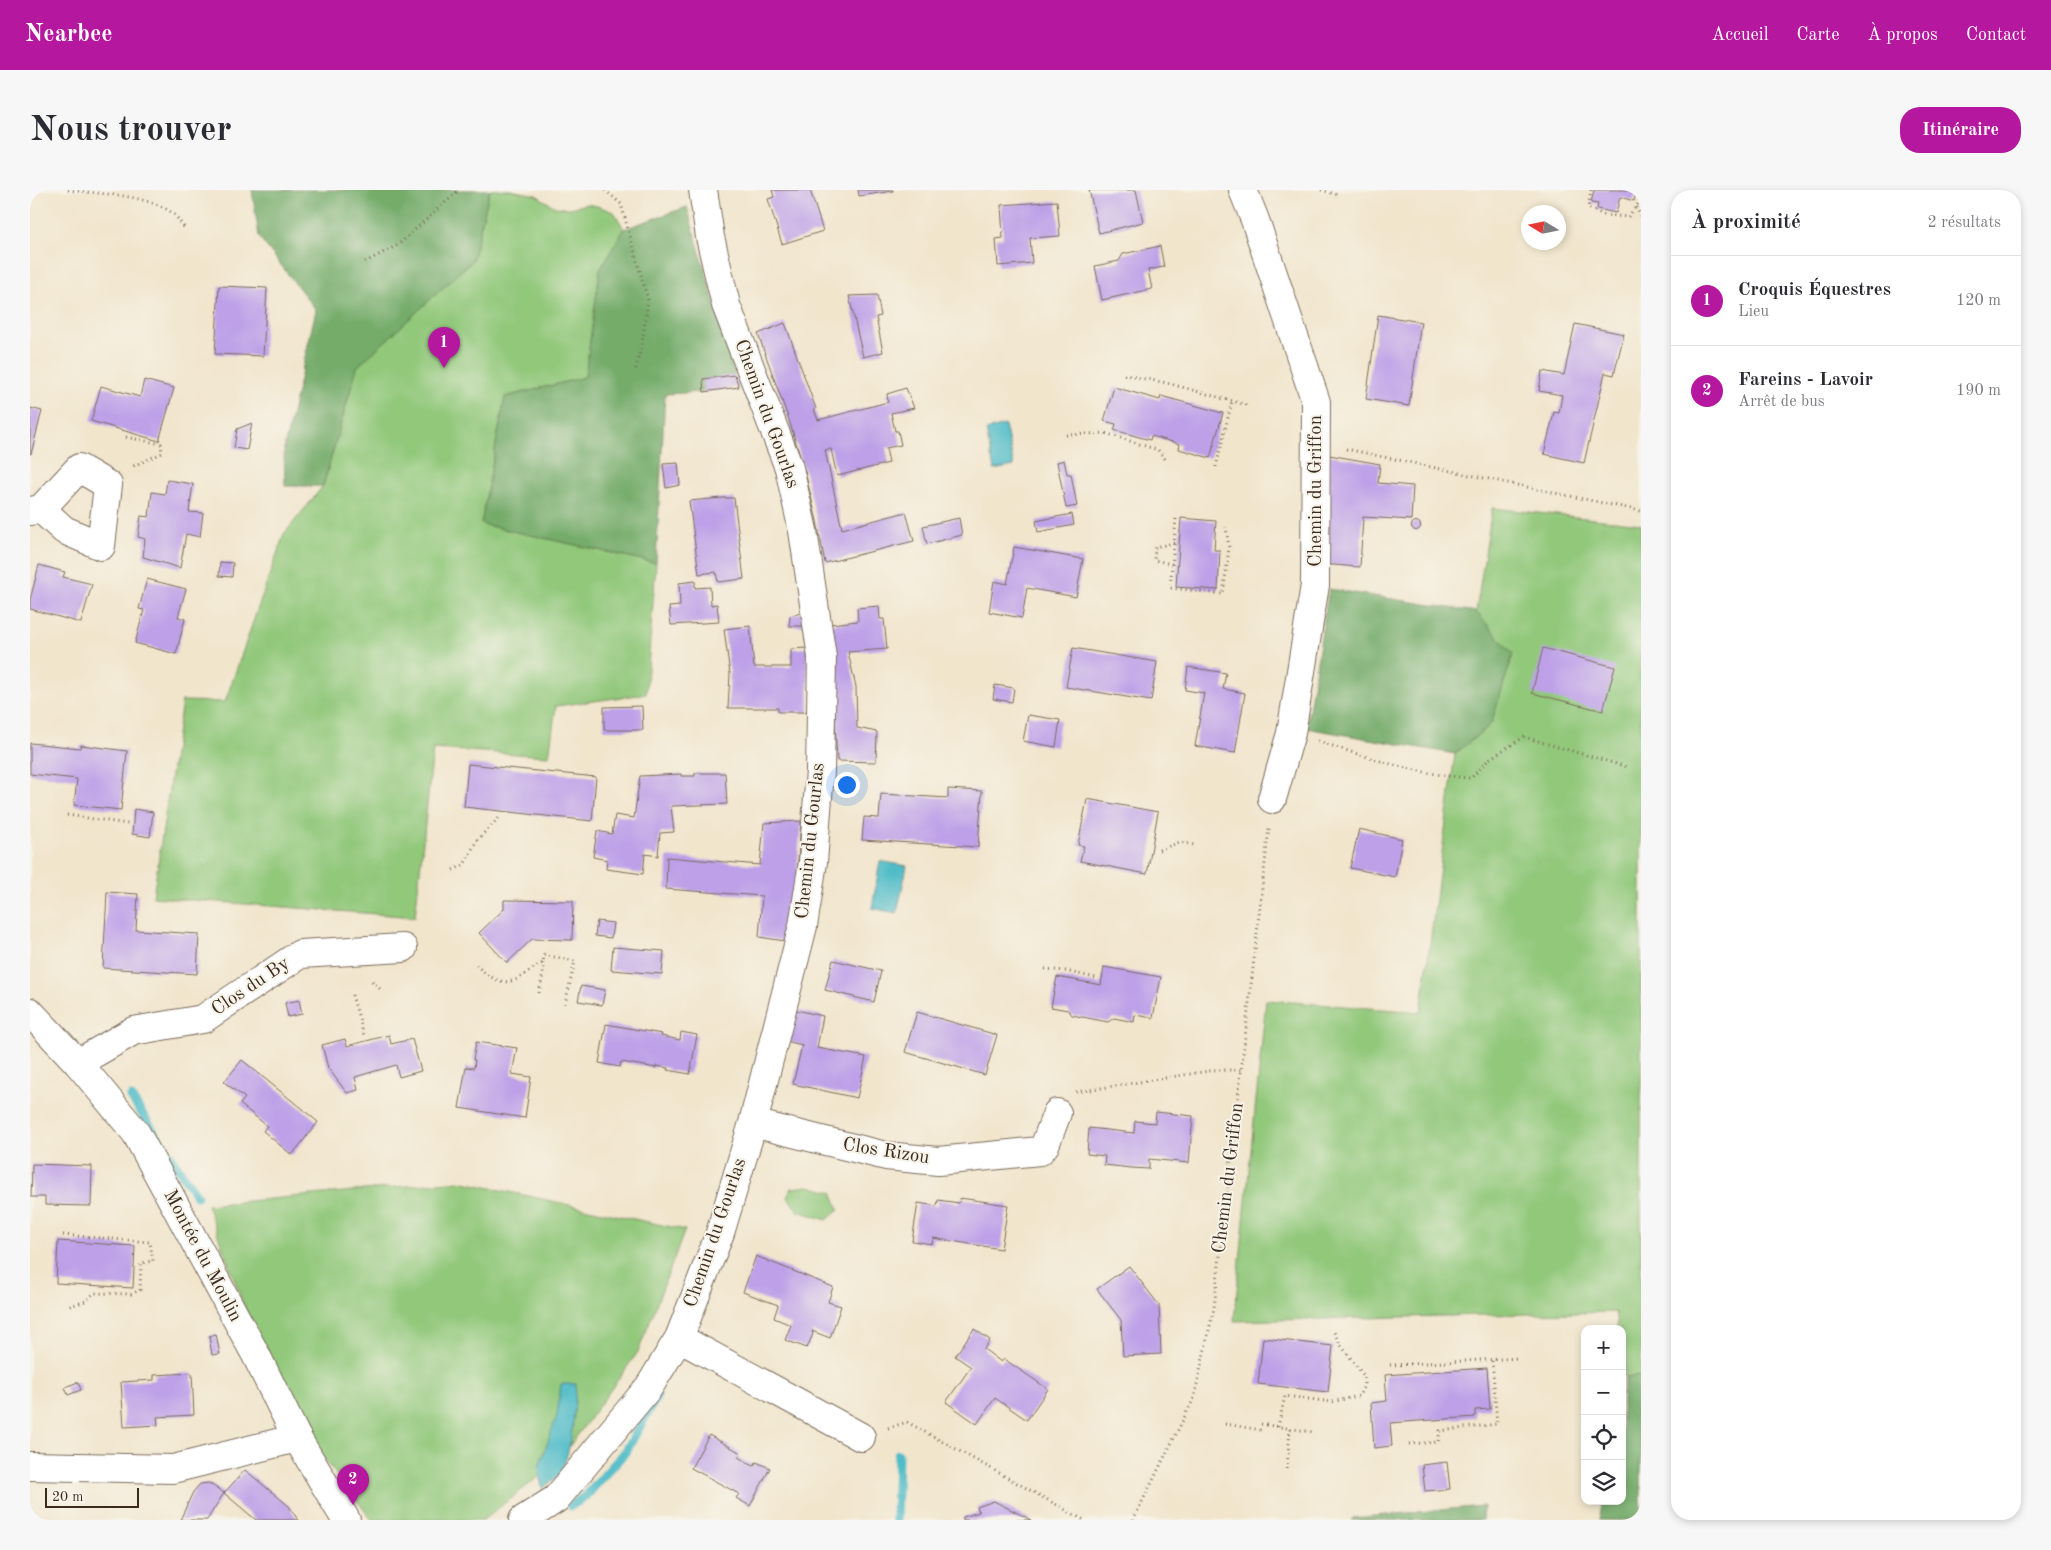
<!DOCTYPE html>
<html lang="fr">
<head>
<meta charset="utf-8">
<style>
	:root { --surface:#fff; --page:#f7f7f7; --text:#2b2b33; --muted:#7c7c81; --line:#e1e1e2; --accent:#b5179e }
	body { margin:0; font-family:"Old Standard TT",serif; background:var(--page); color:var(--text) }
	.controls { position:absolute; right:15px; bottom:15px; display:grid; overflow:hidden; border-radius:10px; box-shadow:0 2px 8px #0003 }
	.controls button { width:45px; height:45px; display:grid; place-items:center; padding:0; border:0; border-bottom:1px solid var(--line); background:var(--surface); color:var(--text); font:25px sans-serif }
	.compass { position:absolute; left:1491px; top:15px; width:45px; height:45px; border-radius:50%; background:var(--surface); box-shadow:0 2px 8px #0003; rotate:280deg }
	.scale { position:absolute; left:15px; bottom:12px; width:94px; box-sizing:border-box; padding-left:5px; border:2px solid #3b2a1e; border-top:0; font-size:14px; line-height:18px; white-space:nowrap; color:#3b2a1e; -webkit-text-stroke:4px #f7f3e8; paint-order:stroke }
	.you { position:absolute; left:816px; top:594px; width:18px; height:18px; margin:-12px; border:4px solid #fff; border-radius:50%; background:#1a73e8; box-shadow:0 0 0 8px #1a73e833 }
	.badge { display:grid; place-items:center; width:32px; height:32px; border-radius:50%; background:var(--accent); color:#fff; font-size:16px; font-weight:700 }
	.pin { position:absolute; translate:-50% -41px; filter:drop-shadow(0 1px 2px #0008) }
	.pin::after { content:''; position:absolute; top:26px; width:18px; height:15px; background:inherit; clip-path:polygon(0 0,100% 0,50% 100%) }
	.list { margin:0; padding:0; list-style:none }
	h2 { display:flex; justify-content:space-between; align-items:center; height:65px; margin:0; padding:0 20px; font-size:21px }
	h2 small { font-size:16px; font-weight:400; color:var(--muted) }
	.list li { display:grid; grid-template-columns:32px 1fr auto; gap:15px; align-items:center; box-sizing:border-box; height:90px; padding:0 20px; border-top:1px solid var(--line) }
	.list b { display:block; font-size:19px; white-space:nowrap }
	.list p { margin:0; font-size:16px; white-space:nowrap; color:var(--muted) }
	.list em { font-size:16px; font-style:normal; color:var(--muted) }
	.icon { flex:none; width:28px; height:28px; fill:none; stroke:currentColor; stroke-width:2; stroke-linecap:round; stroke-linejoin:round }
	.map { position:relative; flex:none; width:1611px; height:1330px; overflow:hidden; border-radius:20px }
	header { display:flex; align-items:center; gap:30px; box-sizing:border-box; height:70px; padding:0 25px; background:var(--accent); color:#fff }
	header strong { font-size:24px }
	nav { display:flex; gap:28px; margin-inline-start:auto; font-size:18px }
	.intro { display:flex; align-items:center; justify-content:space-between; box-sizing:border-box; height:120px; padding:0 30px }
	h1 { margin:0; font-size:35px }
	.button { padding:12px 22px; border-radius:20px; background:var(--accent); color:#fff; font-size:18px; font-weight:700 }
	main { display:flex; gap:30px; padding:0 30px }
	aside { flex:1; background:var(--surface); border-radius:20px; box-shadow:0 2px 8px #0003 }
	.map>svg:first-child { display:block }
	.green { fill:#91c87a; stroke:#66794c }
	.forest { fill:#74ac6a; stroke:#586b44 }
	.water { fill:#4fbcc8; stroke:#457373 }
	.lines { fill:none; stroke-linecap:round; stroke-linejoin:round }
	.stream { stroke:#4fbcc8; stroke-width:9 }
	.building { fill:#bda0e8 }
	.minor-casing { stroke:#7b6b5b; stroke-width:30 }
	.tertiary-casing { stroke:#7b6b5b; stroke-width:30 }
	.path { stroke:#7b6b5b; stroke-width:3; stroke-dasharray:1 4; stroke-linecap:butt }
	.minor { stroke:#fff; stroke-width:28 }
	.tertiary { stroke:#fff; stroke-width:28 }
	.labels { text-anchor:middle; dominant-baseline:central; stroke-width:4; stroke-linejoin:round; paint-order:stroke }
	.street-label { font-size:19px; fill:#3b2a1e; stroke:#f7f3e8 }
</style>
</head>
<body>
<header>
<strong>Nearbee</strong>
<nav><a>Accueil</a><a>Carte</a><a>À propos</a><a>Contact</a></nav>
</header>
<div class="intro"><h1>Nous trouver</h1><a class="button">Itinéraire</a></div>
<main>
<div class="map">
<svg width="1611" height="1330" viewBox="0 0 1611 1330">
	<rect width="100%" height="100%" fill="#f7f3e8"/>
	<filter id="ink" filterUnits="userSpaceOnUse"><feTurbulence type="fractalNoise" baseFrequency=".02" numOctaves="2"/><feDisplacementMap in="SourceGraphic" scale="10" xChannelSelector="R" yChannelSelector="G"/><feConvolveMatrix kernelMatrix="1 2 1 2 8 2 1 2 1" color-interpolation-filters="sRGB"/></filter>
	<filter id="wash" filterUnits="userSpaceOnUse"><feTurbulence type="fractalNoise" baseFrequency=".0096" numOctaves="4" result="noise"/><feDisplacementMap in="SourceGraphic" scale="20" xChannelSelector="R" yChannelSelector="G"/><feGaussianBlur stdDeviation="1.12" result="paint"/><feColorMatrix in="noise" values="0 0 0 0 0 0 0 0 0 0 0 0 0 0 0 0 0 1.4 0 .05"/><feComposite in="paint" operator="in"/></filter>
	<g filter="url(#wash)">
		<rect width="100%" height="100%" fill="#f1e5cc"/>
		<path class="green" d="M460,0H480L506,5L525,17L539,18L557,14L567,16L584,22L594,39L570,80L555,187L475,207L451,334L626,373L616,504L526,516L519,566L403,559L385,727L123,707L152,511L195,512L254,344L293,296L327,177L442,71Z
			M1462,318L1611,334V1186L1595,1188L1592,1166V1139H1588L1585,1122L1204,1131L1236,810L1391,822L1425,564L1461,534L1483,464L1446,422Z
			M429,991L655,1040L608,1162L528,1272L453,1330H342L278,1248L217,1124L177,1015Z
			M778,996L802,1002L809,1019L797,1030L768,1021L757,1006L762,998Z"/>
		<path class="forest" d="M222,0H460L442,71L327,177L293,296H255L254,258L286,120L229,47Z
			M657,17L705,185L673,189L674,202L635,204L626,373L451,334L475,207L555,187L570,80L594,39Z
			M1299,399L1446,422L1483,464L1461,534L1425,564L1276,538Z
			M1611,1186V1330H1569L1573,1311H1592V1205L1595,1188Z
			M1453,1316L1452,1330H1321L1323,1328Z"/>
		<path class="water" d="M975,235L984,276L964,280L956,240Z
			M850,671L877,676L867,723L842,718Z
			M531,1194H546C545,1218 542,1263 530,1283C526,1289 517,1294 512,1299L509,1277L527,1225Z"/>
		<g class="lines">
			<path class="stream" d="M101,907L167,1006
				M541,1316L557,1305L596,1261L627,1206
				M866,1330L868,1264"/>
		</g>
		<g id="blocks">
			<path class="building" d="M742,0H780L793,41L752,54L738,9L744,7Z
				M828,0H863V1L829,6Z
				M1059,0H1106L1113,32L1069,43Z
				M1564,0H1607L1604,11L1590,7L1586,23L1567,19L1568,14L1561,13Z
				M1027,11L1030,46L1000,48L1002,73L968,76L966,49L973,48L971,15Z
				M1130,56L1134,77L1118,80L1122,99L1072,110L1065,76L1089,71L1093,64Z
				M189,96L237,98L233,166L185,164Z
				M847,105L851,126L846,127L853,162L833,167L819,106Z
				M1348,125L1391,132L1379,216L1336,209Z
				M755,133L786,219H784L788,230L858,212L857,204L876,198L884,218L861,223L865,241H868L871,255L856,258L859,273L807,286L801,259L795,260L812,339L876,322L884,351L795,373L787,331L775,282L759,230L728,144Z
				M1545,134L1594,144L1584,185L1575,183L1554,273L1514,264L1524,222L1529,223L1532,205L1509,201L1512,181L1534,185Z
				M705,185L709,197L674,202L673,189Z
				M114,190L144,198L129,251L61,231L71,196L110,207Z
				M1084,197L1130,210L1131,206L1193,223L1180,268L1149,259L1150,254L1121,246L1120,250L1084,240L1086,234L1074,231Z
				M0,218L12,221L1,264H0Z
				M222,233L217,260L204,258L207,239Z
				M1299,265L1350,274L1348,293L1383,296L1381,330L1333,327L1330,377L1290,374Z
				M1034,270L1037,284H1041L1047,316L1036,318L1027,272Z
				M648,273L650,295L636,298L633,274Z
				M137,290L163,294L159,322L173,323L170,347L156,344L150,378L113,367L115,349L108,347L111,326L119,327L122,302L135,304Z
				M692,308H704L714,389L688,392L686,382L669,384L659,311Z
				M1042,324L1044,335L1008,342L1006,331Z
				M929,328L932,345L897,354L893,336Z
				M1151,328L1186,331L1184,360H1190L1188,400L1146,397Z
				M1381.5 336a4.5 4.5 0 1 1 9 0a4.5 4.5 0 1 1-9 0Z
				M984,357L1053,369L1046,407L997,398L992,428L959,422L964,391L977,394Z
				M190,372L203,373L202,387L189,386Z
				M9,375L35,382L33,387L62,394L51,433L0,419V410Z
				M117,389L156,399L148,427L155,429L146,464L105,453L114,420L109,419Z
				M665,391V398L680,397L681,415L687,414L689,432L641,435L639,417L650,416L649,393Z
				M849,416L850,429H854L857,459L818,462L826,497L827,538L847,542L846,572L807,571L800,434L828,431L827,418Z
				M774,422L773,436H759L760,426Z
				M720,436L724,477H761V459L777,458L779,522H748V518H698L700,484L694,439Z
				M1043,458L1127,472L1121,511L1036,497Z
				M1513,458L1585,477L1573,521L1502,503Z
				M1158,477L1196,483L1193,499L1215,503L1205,563L1165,556L1174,503L1155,500Z
				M965,495L984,498L982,512L963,509Z
				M612,516L613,540H574V517Z
				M998,525L1030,530L1026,557L993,551Z
				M0,553L50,558L51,555L97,561L91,620L44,615L47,589L0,584Z
				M438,574L566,587L562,631L434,617Z
				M665,583H695L697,614L641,616L644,642L630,643L628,666L615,664L613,684L576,679L577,670L563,667L567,641L582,644L585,625L604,628L610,586L651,584V586H665Z
				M918,599L952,601L948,657L832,650L834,627L849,628L851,604L918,608Z
				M1057,609L1128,622L1117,684L1050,671L1054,656L1048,655Z
				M104,619L123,622L120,647L102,644Z
				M771,631L765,708L755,751L729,747L732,706L636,699L637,667L730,675L734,633Z
				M1329,639L1372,649L1365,687L1320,678Z
				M77,702L108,704L106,740L169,744L167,784L73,778Z
				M474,710L543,711L542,750L502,749L477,773L449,743L474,719Z
				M567,731L583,733L581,748L565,746Z
				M583,757L634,761L632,784L581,780Z
				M803,770L851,781L844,812L795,800Z
				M1074,777L1131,787L1123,828L1105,825L1104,832L1084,828L1078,832L1042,825L1038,820L1021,817L1027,787L1071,795Z
				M551,796L575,800L572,815L548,811Z
				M269,810L272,824L258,827L255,813Z
				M762,819L793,826L787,858L836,867L827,908L763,894L772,855L756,851Z
				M887,822L967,845L955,885L875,862Z
				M576,834L632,844L631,846L650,850L651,842L667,845L660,884L637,880L638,878L626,876V878L591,872L590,877L569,873Z
				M359,845L361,854L382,849L391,881L369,887L366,875L325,887L328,900L317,903L298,878L292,855L315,849L317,856Z
				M446,852L487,858L482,884L501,887L495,928L429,918L436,877L444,878L445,870H443Z
				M212,870L288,932L262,965L233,941L237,936L210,914L215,908L194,892Z
				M1126,922L1163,926L1159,973L1119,969V979L1101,978L1074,975L1075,966L1057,964L1059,938L1104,943L1105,931L1125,933Z
				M2,974L62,976L61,1016L15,1015V1007H1Z
				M930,1008L978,1015L971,1059L903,1048L902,1054L882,1051L888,1013L907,1016L908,1010L929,1013Z
				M28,1051L105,1056L103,1098L26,1093Z
				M726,1066L803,1097L798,1112L811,1116L800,1148L782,1141L783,1144L777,1158L755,1150L761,1135L744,1128L748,1115L713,1102Z
				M1099,1076L1129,1115L1131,1164L1093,1166L1091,1130L1067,1099Z
				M944,1139L960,1150L954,1159L971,1172L974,1169L1018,1199L997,1230L965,1208L947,1234L916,1212L941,1177L925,1166Z
				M186,1144L190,1164L182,1165L179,1146Z
				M1233,1148L1303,1156L1298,1202L1228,1194Z
				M1457,1178L1460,1219L1445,1220V1227L1360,1233L1362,1256L1344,1258L1341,1213L1357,1211L1355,1185Z
				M162,1183L164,1225L127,1227L128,1235L94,1237L91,1192L124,1190V1185Z
				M48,1192L51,1200L38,1205L35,1197Z
				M679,1245L711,1263L708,1267L724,1276L726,1272L740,1278L720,1316L706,1308L709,1304L661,1278Z
				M1417,1272L1420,1299L1395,1301L1392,1275Z
				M215,1280L259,1316L268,1330H226L194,1303L177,1330H150L163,1302L170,1294L179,1293L194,1303Z
				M964,1311L1001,1330H933V1327L949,1322L947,1317Z"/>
		</g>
	</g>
	<g filter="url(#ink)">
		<use href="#blocks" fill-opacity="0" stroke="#7b6b5b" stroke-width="1"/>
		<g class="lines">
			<defs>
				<path id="minor" d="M1213,0L1225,30L1286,212L1285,395L1261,543L1242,609
					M0,321L11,319L49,278L78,295L71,356L34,340L11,319
					M48,873L103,841L173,829L270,764L373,758
					M723,933L856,966L908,971L1010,961L1015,955L1027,923
					M649,1148L831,1247
					M0,1276L143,1279L267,1248
					M493,1330L526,1309L619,1197L649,1148L690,1043L723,933L773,736L783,672L790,581L792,467L773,341L759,278L696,115L680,47L673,0"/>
				<path id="tertiary" d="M0,822L48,873L106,943L226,1165L267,1248L316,1330"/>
			</defs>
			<use href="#minor" class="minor-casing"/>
			<use href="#tertiary" class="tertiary-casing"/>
			<path class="path" d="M38,0C69,4 115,4 141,22C147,26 151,34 156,40
				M575,0L591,14L618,110L612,153L605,182
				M1291,0L1309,5
				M1561,0L1558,18L1574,25L1598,27L1611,10
				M1606,17L1611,26
				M335,72L368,55L429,0
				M1094,185L1137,193L1217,215
				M1036,245L1075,243L1128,260L1136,270
				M96,247L131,254L132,263L101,277
				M1316,259L1611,321
				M1186,277L1202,211
				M1146,329L1140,398L1193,404L1199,358L1196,337
				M1142,374L1124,370L1125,357L1144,353
				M1288,551C1339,568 1388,585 1441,588L1459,569L1494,547L1597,577
				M37,625L98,634
				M1129,660L1150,652L1164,655
				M423,680L434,675L447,650L470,627
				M446,775C459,787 474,799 492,786C500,781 504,777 513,773L514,765L545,771L535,814
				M1015,779L1035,781L1066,788
				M342,791L351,800
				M509,803L513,784V773
				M322,805L334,845
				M1046,902L1185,880H1211
				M33,1045L120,1052L123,1071L111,1073L110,1100L101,1104L64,1103L56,1111L37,1117
				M1360,1175L1488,1168
				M1195,1234L1231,1240
				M1231,1234L1283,1242
				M1248,1237L1255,1206L1302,1212L1329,1206L1334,1196V1186L1310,1154L1304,1142
				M858,1238L877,1232L1054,1330
				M1379,1254L1408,1252L1410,1241L1467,1234L1462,1169
				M1257,1279L1260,1238
				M1103,1330L1164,1208L1184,1118L1239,638"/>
			<use href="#minor" class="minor"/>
			<use href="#tertiary" class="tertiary"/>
		</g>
	</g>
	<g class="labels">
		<g class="street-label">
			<text transform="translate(736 224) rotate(70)">Chemin du Gourlas</text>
			<text transform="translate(1286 301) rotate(-90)">Chemin du Griffon</text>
			<text transform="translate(781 651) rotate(-84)">Chemin du Gourlas</text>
			<text transform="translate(221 797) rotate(-34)">Clos du By</text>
			<text transform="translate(856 962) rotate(9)">Clos Rizou</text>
			<text transform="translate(1199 988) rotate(-83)">Chemin du Griffon</text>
			<text transform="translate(686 1043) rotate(-71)">Chemin du Gourlas</text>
			<text transform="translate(172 1066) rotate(62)">Montée du Moulin</text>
		</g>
	</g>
</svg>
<div class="controls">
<button>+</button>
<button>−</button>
<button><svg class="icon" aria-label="locate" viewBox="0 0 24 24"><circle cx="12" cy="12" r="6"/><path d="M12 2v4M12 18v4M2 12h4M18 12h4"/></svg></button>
<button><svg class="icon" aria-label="layers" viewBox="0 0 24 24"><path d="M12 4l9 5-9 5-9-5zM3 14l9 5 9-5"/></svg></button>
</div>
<svg class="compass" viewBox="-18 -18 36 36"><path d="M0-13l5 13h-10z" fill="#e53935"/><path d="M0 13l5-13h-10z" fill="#7c7c81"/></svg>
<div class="scale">20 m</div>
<div class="you"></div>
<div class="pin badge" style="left:414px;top:178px">1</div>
<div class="pin badge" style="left:323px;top:1315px">2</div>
</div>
<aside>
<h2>À proximité<small>2 résultats</small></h2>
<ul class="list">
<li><span class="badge">1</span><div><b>Croquis Équestres</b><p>Lieu</p></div><em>120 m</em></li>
<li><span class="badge">2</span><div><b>Fareins - Lavoir</b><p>Arrêt de bus</p></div><em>190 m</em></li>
</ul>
</aside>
</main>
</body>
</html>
